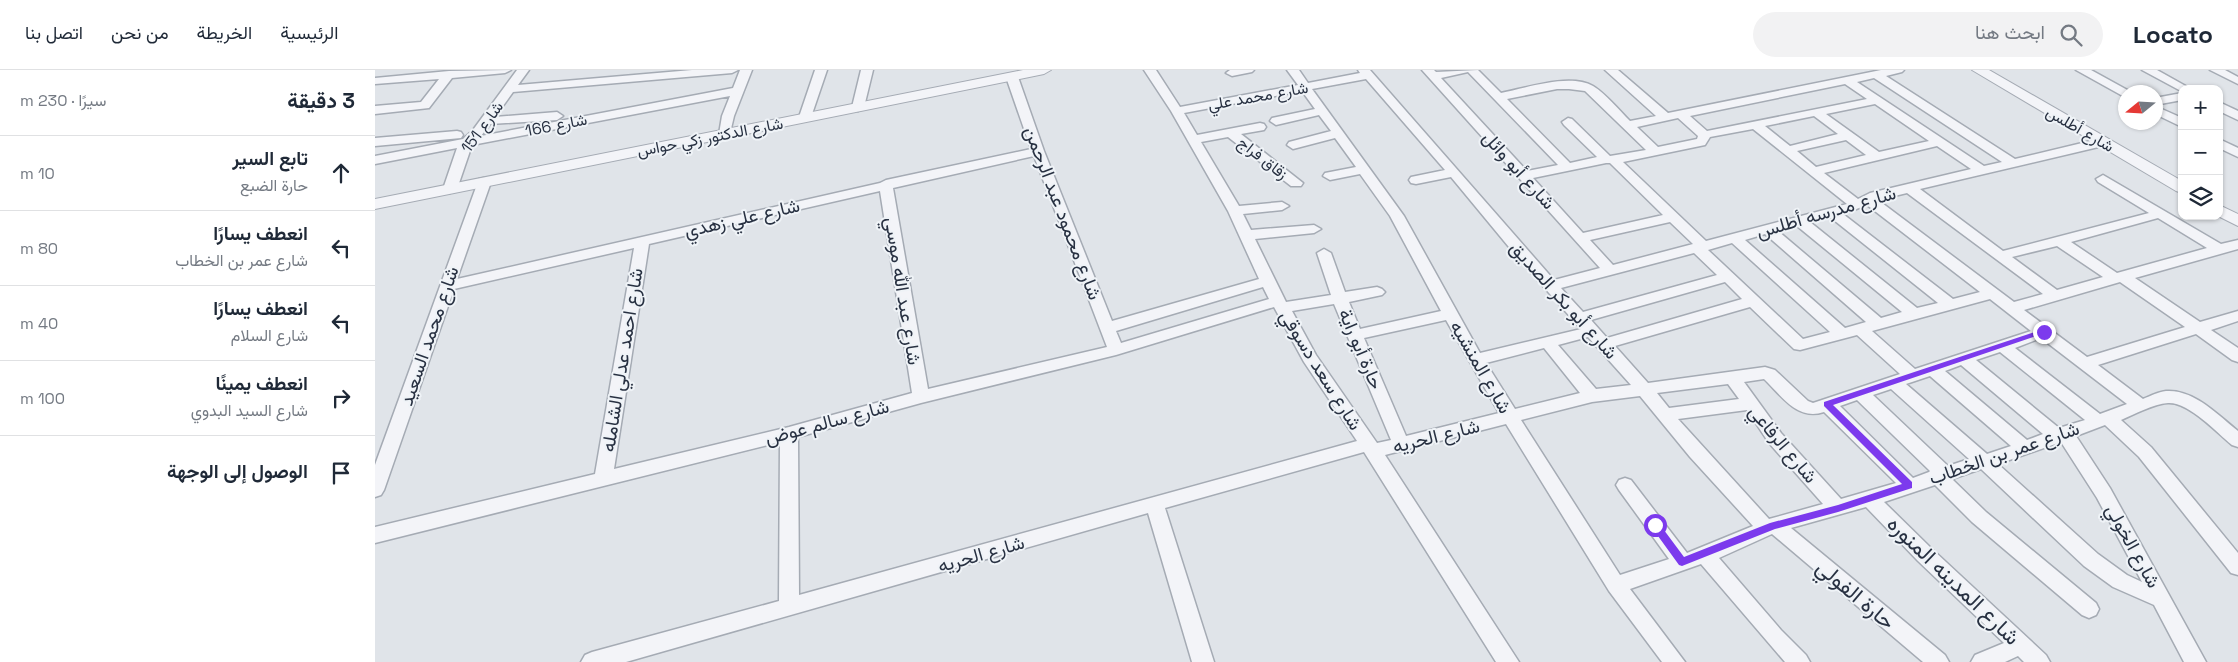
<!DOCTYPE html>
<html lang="ar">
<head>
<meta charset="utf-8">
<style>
	:root { --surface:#fff; --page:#f2f2f3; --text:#1f2937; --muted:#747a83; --line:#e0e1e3 }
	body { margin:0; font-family:"Space Grotesk",Vazirmatn,sans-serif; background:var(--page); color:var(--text); direction:rtl }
	.controls { position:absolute; right:15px; top:15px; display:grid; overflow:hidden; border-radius:10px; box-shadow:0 1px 4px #0004 }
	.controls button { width:45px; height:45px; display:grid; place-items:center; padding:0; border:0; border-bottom:1px solid var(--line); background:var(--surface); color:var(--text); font:25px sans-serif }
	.compass { position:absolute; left:1743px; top:15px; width:45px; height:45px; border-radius:50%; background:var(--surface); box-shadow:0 1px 4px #0004; rotate:252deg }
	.stop { position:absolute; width:15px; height:15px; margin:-11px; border:4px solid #7c3aed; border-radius:50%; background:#fff }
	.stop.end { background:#7c3aed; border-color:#fff; box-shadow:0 1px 5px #0008 }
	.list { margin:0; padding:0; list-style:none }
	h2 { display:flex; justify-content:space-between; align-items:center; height:65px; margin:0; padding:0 20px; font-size:21px }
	h2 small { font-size:16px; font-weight:400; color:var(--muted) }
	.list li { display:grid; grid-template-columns:32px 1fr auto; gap:15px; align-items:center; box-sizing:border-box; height:75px; padding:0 20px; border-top:1px solid var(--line) }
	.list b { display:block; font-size:19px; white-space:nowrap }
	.list p { margin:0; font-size:16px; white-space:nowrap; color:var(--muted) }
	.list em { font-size:16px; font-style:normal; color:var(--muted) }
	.icon { flex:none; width:28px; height:28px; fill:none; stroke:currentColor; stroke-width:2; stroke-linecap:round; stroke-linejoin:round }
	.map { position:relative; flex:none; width:1863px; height:592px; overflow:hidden; direction:ltr }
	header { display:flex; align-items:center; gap:30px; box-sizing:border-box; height:70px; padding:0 25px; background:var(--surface); border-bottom:1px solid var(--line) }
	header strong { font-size:24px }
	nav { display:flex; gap:28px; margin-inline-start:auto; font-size:18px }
	.search { width:350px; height:45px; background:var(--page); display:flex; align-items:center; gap:12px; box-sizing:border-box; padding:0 18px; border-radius:28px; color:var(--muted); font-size:19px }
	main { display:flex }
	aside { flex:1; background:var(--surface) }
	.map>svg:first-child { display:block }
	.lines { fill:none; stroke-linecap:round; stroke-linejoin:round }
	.minor-casing { stroke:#a5abb4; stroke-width:3 }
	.tertiary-casing { stroke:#a5abb4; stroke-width:2 }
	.minor { fill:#f3f4f8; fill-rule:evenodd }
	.tertiary { fill:#f3f4f8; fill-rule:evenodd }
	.route { fill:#7c3aed }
	.labels { text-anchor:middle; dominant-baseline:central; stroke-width:4; stroke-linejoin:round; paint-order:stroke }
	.far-street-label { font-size:16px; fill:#283142; stroke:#eff3f7 }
	.street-label { font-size:19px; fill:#283142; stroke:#eff3f7 }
	.near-street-label { font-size:22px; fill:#283142; stroke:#eff3f7 }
</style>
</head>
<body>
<header>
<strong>Locato</strong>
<div class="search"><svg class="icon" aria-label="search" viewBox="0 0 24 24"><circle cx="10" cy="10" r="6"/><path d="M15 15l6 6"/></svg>ابحث هنا</div>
<nav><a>الرئيسية</a><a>الخريطة</a><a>من نحن</a><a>اتصل بنا</a></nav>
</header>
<main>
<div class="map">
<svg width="1863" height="592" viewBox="0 0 1863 592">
	<rect width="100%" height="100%" fill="#e0e4e9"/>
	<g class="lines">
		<defs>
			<path id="minor" d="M136,0L130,3L77,8L54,38L0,44V36L46,32L64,9L0,14V8L74,1Z
				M142,0H154L143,15L317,0H363L357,3L138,22L120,47L182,42L188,46L182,50L115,54L106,66L358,18L365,0H377L359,46L354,67H346L344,64L347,46L355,26L97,75L82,119L75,123L68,119L82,78L0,94V86L88,69L98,60Z
				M440,0H452L436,47L434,50H426L424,47Z
				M486,0H498L489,37L483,41L477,37Z
				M769,0H781L805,37L923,15L912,0H924L933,13L985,3L983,0H995L1179,210L1225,198L1047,0H1059L1061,2L1103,0L1126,23C1151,18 1195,3 1218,16C1231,24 1244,40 1255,51L1281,46L1230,0H1243L1293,43L1506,0H1529L1527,2L1511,6L1640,89L1728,68L1732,69L1734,72L1732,75L1545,119L1628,181L1774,143L1723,112L1721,109L1728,105L1846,174L1863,170V179L1760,208L1825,252L1863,241V251L1836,260L1863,278V292L1857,290L1821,264L1723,295L1768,329C1775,326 1783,322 1791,321C1819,319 1843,345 1863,361V377L1857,375C1841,362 1814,332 1793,333C1778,334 1760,344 1746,350L1776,377L1863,483V505L1856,503L1764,387L1730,355L1701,366L1735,418L1831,592H1809L1779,535L1738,517L1709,496L1606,399L1577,409L1611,442L1721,533L1724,539L1721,545L1714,548L1707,545L1597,452L1560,415L1509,432L1557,479L1671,585L1675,592H1649L1643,586L1630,592H1596L1600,585L1629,573L1543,491L1491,437L1416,458L1570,585L1574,592H1548L1397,464L1344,488L1406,560L1431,585L1435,592H1410L1326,494L1255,519L1310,592H1287L1234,521L1131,354L1010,385L1144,592H1121L989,382L790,438L839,592H817L773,443L251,592H206L210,585L217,582L404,531L405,372L0,473V457L220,404L259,178L79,219L9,420L6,425L0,427V395L104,109L109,108L116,112L82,209L505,113L511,110L656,79L631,7L637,4L643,7L669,81L737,251L884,209L853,141L796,41ZM1093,2L1183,95L1152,101L1066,8ZM1499,8L1627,92L1609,96L1482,12ZM991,9L1070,100L1036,107L1034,110L1036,113L1041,114L1076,107L1143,188L1206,259L1105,283L1029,146L937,19ZM1470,14L1492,29L1332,61L1315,46ZM1182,19H1194L1210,21L1271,80L1235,86L1197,49L1193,48L1187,52L1189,55L1222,87L1195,93L1132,29ZM927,21L940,39L897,48L895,51L901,55L944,45L956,61L914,72L912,75L918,79L960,68L981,97L950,103L948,106L955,110L985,104L1015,146L1066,241L985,259L974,232L1007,225L1010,222L1007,219L1002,217L970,222L956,183L949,179L942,183L956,225L911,232L880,169L939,163L946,159L939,155L876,160L868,144L907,140L914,136L907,132L864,136L826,72L853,67L916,116H926L928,113L866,64L889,60L891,57L889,54L885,53L822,65L809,43ZM1500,34L1554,71L1504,82L1451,44ZM1439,46L1463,64L1415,76L1390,56ZM1303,48L1323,66L1322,69L1283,77L1262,57ZM1378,59L1472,134L1331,171L1248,92L1330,75L1335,67ZM1471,70L1491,85L1441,97L1422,81ZM1562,76L1596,99L1495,123L1483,129L1449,103ZM659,86L732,277L553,319L518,118ZM1231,93H1235L1288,145L1208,163L1158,108ZM505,121L537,323L414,357L239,399L274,174ZM1532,123L1668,224L1639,232L1503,130ZM1492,135L1605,222L1578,229L1468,144ZM1455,147L1563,233L1542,238L1435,152ZM1783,148L1832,178L1742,203L1696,172ZM1295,152L1318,174L1238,195L1215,170ZM1422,156L1527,242L1506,248L1403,161ZM1390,164L1491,252L1470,258L1370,170ZM1357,173L1455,262L1428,269L1333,180ZM1682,176L1728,207L1682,220L1637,187ZM1319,183L1342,205L1208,242L1186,218ZM1350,212L1367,229L1232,268L1216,250ZM1745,212L1810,257L1712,287L1649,240ZM888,217L894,229L746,273L741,261ZM1615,229L1656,261L1540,299L1497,261ZM959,234L1016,370L1002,373L941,285L917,241ZM899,237L929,292L982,371L424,525L423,367L546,333L741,285ZM1375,237L1419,279L1425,280L1482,265L1525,304L1438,333L1433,331L1400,300L1390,297L1273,313L1240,276ZM1071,250L1124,343L1031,366L989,268ZM1213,267L1256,315L1221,319L1183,275ZM1666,268L1752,334L1725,344L1640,278ZM1169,278L1205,323L1140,339L1111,293ZM1625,282L1710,350L1684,358L1601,290ZM1586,295L1668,364L1652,370L1570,301ZM1555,306L1636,376L1612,384L1531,314ZM1389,309C1407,326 1422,351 1449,342L1521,413L1466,429L1406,363L1369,312ZM1353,314L1364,329L1294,338L1282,323ZM1516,319L1594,389L1573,396L1498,325ZM1265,326L1315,387L1378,456L1312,483L1256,410L1250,408L1244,410L1241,415L1244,420L1294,489L1245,505L1146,350L1217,332ZM1482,330L1555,401L1554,402L1538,408L1465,336ZM1372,340L1394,373L1448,434L1394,449L1303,349ZM1686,372L1722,428L1767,512L1752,505L1723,484L1623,394Z
				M855,0H879L877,2L857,6L851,3Z
				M1701,0H1716L1756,22H1750V26L1746,25Z
				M1767,0H1782L1816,19H1807L1806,21Z
				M1835,0H1850L1863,7V14Z
				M1807,23V30L1780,35V28Z
				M1844,32L1863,41V50L1844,41Z
				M1780,36L1807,48V57L1780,44Z
				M82,61L86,62L88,65L86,68L0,76V68Z
				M1844,69L1863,78V87L1844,78Z"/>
			<path id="tertiary" d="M648,0H676L669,4L0,139V129Z
				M1597,0H1614L1807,111V123L1801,121Z
				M1844,135L1863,144V156L1843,146H1844Z"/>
		</defs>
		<use href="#minor" class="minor-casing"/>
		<use href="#tertiary" class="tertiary-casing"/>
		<use href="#minor" class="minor"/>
		<use href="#tertiary" class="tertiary"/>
	</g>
	<path class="route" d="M1666,260L1673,262L1458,335L1537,412V418L1463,442L1400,459L1307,496L1304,495L1275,455L1280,451L1283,452L1309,487L1395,453L1463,435L1527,414L1449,336V332Z"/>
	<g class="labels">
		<g class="far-street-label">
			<text transform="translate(883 26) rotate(-10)">شارع محمد علي</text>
			<text transform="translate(181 55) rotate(-11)">شارع 166</text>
			<text transform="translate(107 57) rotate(-54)">شارع 151</text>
			<text transform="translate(1705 59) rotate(30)">شارع أطلس</text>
			<text transform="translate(335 67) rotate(-11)">شارع الدكتور زكي حواس</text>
			<text transform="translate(888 88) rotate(38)">زقاق فراج</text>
		</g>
		<g class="street-label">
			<text transform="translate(1144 100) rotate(48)">شارع أبو وائل</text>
			<text transform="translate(1451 142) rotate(-16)">شارع مدرسه أطلس</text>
			<text transform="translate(688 143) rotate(69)">شارع محمود عبد الرحمن</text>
			<text transform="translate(367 148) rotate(-13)">شارع علي زهدي</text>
			<text transform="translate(528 221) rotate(81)">شارع عبد الله موسي</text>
			<text transform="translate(1189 230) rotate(48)">شارع أبو بكر الصديق</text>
			<text transform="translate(54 266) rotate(-71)">شارع محمد السعيد</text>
			<text transform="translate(986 279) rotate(67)">حارة أبو راية</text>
			<text transform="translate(247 290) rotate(-81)">شارع احمد عدلي الشامله</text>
			<text transform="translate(1106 297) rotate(60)">شارع المنشيه</text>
			<text transform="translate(946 300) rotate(58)">شارع سعد دسوقي</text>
			<text transform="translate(452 352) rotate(-15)">شارع سالم عوض</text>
			<text transform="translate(1061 366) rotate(-14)">شارع الحريه</text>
			<text transform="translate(1408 374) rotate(50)">شارع الرفاعي</text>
			<text transform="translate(1629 383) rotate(-19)">شارع عمر بن الخطاب</text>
			<text transform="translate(1758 476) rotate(61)">شارع الخولي</text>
			<text transform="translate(606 484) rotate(-16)">شارع الحريه</text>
		</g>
		<g class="near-street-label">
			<text transform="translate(1579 510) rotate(44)">شارع المدينه المنوره</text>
			<text transform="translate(1481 524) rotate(40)">حارة الفولي</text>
		</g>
	</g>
</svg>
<div class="controls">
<button>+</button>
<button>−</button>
<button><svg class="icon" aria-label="layers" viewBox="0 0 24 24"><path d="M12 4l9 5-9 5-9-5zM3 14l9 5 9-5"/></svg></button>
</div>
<svg class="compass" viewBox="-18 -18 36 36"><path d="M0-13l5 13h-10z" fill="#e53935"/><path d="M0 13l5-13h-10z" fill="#747a83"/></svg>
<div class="stop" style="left:1280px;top:455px"></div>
<div class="stop end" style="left:1669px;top:262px"></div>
</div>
<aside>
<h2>3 دقيقة<small>سيرًا · 230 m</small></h2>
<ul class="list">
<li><svg class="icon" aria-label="ahead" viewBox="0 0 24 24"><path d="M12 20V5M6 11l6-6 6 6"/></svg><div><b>تابع السير</b><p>حارة الضبع</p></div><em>10 m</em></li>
<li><svg class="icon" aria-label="left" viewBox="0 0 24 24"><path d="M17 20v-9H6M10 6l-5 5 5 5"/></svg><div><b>انعطف يسارًا</b><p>شارع عمر بن الخطاب</p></div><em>80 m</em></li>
<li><svg class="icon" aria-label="left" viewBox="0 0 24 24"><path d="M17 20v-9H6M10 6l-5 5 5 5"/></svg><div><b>انعطف يسارًا</b><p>شارع السلام</p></div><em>40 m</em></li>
<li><svg class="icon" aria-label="right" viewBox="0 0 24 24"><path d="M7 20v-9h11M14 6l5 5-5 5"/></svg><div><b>انعطف يمينًا</b><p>شارع السيد البدوي</p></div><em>100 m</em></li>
<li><svg class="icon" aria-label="arrive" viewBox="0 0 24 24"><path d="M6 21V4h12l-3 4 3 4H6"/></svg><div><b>الوصول إلى الوجهة</b></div></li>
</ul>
</aside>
</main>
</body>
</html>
